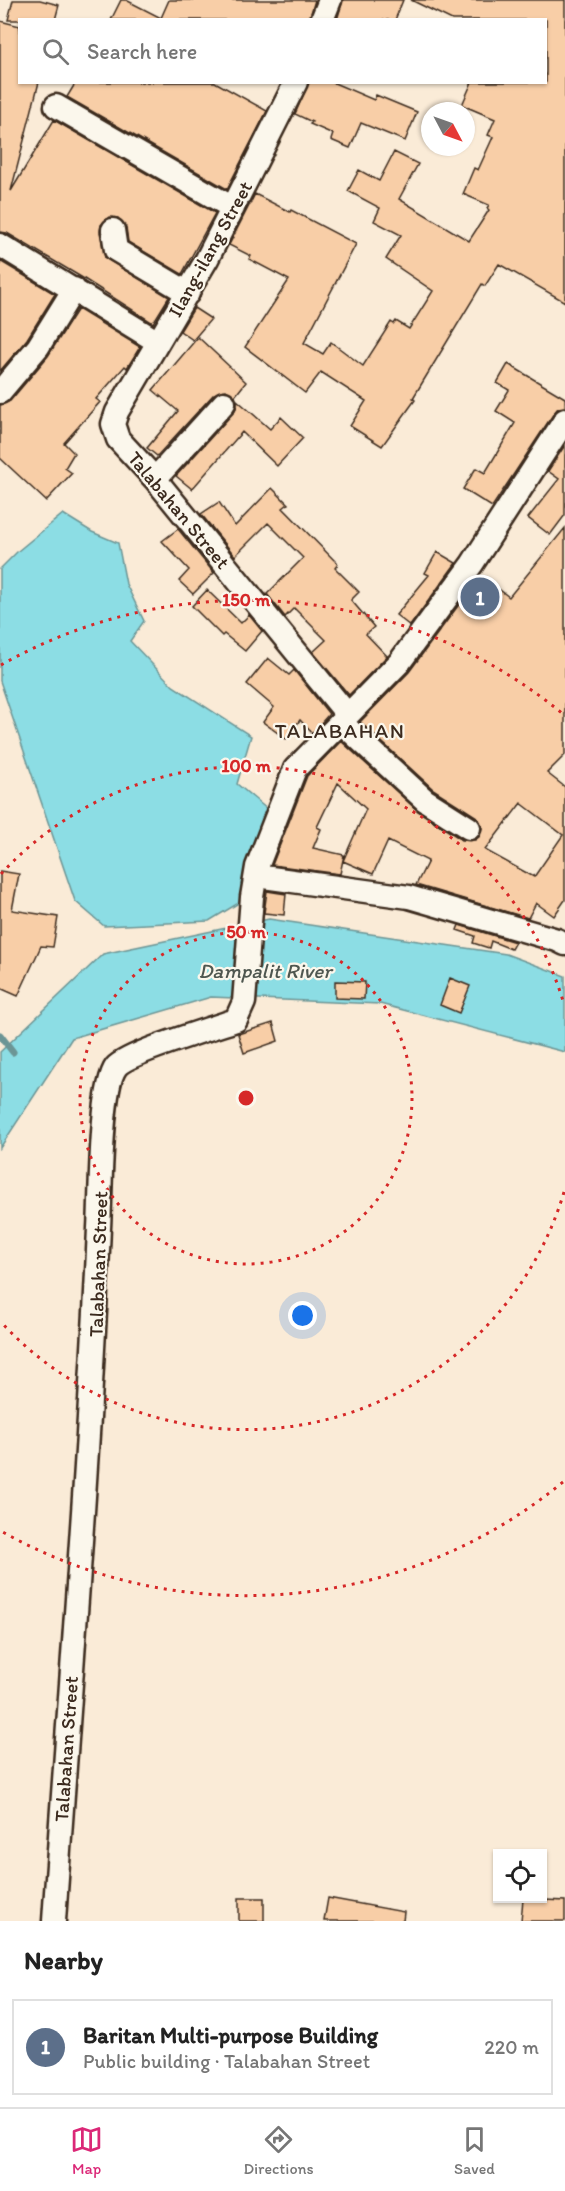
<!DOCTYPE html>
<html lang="en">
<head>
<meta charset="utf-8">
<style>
	:root { --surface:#fff; --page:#f2f2f2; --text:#222; --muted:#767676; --line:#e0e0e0; --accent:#db2777 }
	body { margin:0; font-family:Itim,sans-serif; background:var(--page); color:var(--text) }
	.controls { position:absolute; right:18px; bottom:18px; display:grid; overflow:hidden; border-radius:0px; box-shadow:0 2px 4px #0004 }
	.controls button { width:54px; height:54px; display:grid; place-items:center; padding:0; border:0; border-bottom:2px solid var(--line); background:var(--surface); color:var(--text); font:30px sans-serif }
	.compass { position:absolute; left:421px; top:102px; width:54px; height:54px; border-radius:50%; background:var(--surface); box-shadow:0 2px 4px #0004; rotate:131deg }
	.you { position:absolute; left:303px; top:1316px; width:21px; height:21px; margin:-15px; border:4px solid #fff; border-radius:50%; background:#1a73e8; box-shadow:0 0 0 9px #1a73e833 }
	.badge { display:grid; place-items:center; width:39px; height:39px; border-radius:50%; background:var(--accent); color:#fff; font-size:20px; font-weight:700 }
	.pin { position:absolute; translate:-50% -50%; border:3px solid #fff; box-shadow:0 2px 6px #0006 }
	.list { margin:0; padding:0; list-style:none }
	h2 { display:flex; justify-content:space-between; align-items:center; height:78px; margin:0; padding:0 24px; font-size:26px }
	h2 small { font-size:20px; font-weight:400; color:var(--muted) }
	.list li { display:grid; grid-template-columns:39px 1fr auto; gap:18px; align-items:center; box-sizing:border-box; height:96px; margin:0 12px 12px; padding:0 12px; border:2px solid var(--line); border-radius:0px }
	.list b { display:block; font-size:22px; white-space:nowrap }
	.list p { margin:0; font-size:20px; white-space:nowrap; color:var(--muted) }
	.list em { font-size:20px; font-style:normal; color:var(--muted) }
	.icon { flex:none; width:33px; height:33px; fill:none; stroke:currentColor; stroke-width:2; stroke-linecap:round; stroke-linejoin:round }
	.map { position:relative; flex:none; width:565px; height:1921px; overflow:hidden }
	.search { position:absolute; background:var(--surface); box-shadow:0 2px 4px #0004; left:18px; right:18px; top:18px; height:66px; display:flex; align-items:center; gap:15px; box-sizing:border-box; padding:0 21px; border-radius:0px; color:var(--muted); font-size:22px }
	.sheet { height:186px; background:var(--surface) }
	nav { display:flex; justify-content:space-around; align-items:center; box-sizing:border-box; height:84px; border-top:2px solid var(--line); background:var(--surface); font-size:16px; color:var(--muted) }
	nav a { display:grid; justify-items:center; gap:3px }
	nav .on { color:var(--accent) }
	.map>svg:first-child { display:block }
	.water { fill:#8cdde4; stroke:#6c9595; stroke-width:1.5 }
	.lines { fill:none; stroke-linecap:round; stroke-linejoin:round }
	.stream { stroke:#6c9595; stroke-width:7 }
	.building { fill:#f8cea7; stroke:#3b2a1e; stroke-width:1.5; fill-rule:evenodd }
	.minor-casing { stroke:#3b2a1e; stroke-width:27 }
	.minor { stroke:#fbf7ec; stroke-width:22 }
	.ring { fill:none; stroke:#d62828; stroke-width:3; stroke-dasharray:3 6 }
	.labels { text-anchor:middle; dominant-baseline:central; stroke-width:4.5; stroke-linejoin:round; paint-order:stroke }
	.street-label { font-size:20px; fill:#3b2a1e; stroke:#fbf7ec }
	.neighbourhood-label { font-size:21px; letter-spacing:1.5px; fill:#3b2a1e; stroke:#fbf7ec }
	.water-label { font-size:21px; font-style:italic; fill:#4f5750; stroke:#fbf7ec }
	.centre { fill:#d62828; stroke:#fbf7ec; stroke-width:3 }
	.ring-label { font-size:18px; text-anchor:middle; font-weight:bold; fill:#d62828; stroke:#fbf7ec; stroke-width:4.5; stroke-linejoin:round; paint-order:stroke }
</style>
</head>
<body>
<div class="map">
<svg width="565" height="1921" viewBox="0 0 565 1921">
	<rect width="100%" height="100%" fill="#faebd7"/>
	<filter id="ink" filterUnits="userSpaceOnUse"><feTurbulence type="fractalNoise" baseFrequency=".0167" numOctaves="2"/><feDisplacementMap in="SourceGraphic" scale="12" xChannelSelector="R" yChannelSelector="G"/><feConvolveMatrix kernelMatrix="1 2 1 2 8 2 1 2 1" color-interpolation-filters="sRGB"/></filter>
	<g filter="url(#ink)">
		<path class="water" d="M63,514L92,532L118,543L126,584L144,621L130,641L173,686L251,736L237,784L268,810L242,901L209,921L104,926L75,901L0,681V569L18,551Z
			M269,919L506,954L565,976V1052L380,1004L211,997L72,1038L0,1148V1052L103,954Z"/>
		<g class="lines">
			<path class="stream" d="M0,1035L13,1052"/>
		</g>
		<path class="building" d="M13,0H40L59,5L55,20H8Z
			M121,0H126L161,18L169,0H315L309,20H111Z
			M343,0H403L395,20H337Z
			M411,0H565V302L499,264L485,286L482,284L413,398L415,400L382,446L350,426L366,401L321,372L305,393L245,347L289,280L249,259L251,256L229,245L255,194L290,212L291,210L356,244L304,343L323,354L331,342L363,366L391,322L394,324L396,321L409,329L433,291L386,259L401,235L374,221L380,208L348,191L359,170L379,181L394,152L418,164L399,199L469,241L489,210L487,208L489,205L463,194L474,168L478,170L493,137L488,135L495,119L462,105L472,82H546V20H452Z
			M0,21L20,26V82H39L11,191L54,120L215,213L182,274L128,242L126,227L118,218L110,217L101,225L100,232L105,258L169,297L153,323L81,277L7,233L0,232Z
			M76,82H215L267,111L227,189L67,97Z
			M309,82H332L374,100L376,95L417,112L405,141L361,123L350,148L331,140L333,134L310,124L312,122L295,114Z
			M0,261L55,294L27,339L0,371Z
			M194,308L211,319L193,340L180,331Z
			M78,309L140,347L127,368L125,366L96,399L100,402L64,443L74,453L65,468L72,473L46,501L0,458V405L10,401L48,356Z
			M198,337L246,382L235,396L226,390L214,394L157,456L147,448L178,411L153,390Z
			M508,364L565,398V407L558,408L554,413L492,507L463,489L476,468L485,473L515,423L496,411L509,390L497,383Z
			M237,400L270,429L281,417L303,438L277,466L242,432L192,489L176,476L234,412L237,406Z
			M565,445V515L550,535L528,518L559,479L548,471Z
			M272,488L288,504L283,508L338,564L335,568L359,592L351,600L374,627L366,634L387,656L349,695L313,652L326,640L294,608L285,617L267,594L303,558L268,523L235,556L201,514L219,502L235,526Z
			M565,528V755L547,773L565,787V900L554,916L536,903L528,918L416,885L428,861L388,841L373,874L343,861L366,809L338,783L317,827L321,829L313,848L344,855L340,874L272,865L307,776L341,741L418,811L462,840H475L480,836L482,828L477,817L433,789L360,722L409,672L466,595L468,596L483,577L509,597ZM521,803L563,835L534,877L485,850Z
			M178,529L214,573L193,594L179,581L189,570L162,541Z
			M437,552L456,563L410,626L396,615L429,575L425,573Z
			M207,590L241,623L249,615L262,631L245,651L224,634L222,636L192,606Z
			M268,658L289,675L294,670L329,714L312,733L300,720L286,739L263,722L274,707L247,684Z
			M0,871L19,874L12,910L58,917L53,947L41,946L18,996L0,988Z
			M267,891L286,894L284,915L264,913Z
			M459,925L515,942L511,949L491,941L489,948L473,943L475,936L457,930Z
			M450,978L470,986L459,1013L440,1005Z
			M335,981L365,982L364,999L335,998Z
			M273,1023L278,1041L244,1053L238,1034Z
			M239,1898H264V1921H239Z
			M328,1898L404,1912L403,1921H324Z
			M523,1899L565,1901V1921H521Z"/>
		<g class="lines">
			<defs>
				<path id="minor" d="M322,20L330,0
					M296,82L207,259L117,412L113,424L118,439L155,479L342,708L346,727L425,800L469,828
					M56,106L233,208
					M113,230L116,250L188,293
					M0,245L158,342
					M0,392L38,347L74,289
					M155,479L224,403
					M256,876L409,897L557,940L565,944
					M54,1921C70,1690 89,1459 99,1228C101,1197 100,1088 116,1067C126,1054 215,1027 236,1020L244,1002L252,897L257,867L295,769L399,663L472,564L565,420"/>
			</defs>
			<use href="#minor" class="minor-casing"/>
			<use href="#minor" class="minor"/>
		</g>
	</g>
	<g class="ring">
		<circle cx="246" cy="1098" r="166"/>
		<path d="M564 1192A332 332 0 0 1 1 1322M1 874A332 332 0 0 1 564 1004"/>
		<path d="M563 1482A498 498 0 0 1 1 1531M1 665A498 498 0 0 1 563 714"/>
	</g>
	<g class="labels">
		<g class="street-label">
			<text transform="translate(210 249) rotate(-61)">Ilang-ilang Street</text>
			<text transform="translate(179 510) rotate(50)">Talabahan Street</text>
			<text transform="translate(98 1264) rotate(-88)">Talabahan Street</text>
			<text transform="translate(66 1749) rotate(-86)">Talabahan Street</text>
		</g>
		<g class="neighbourhood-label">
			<text x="340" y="730">TALABAHAN</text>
		</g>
		<g class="water-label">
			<text x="265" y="970">Dampalit River</text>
		</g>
	</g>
	<circle cx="246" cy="1098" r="9" class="centre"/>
	<g class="ring-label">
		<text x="246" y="606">150 m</text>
		<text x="246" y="772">100 m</text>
		<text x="246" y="938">50 m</text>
	</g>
</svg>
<div class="controls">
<button><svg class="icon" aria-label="locate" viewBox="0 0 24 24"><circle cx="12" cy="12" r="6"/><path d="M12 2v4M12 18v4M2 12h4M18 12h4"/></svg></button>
</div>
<svg class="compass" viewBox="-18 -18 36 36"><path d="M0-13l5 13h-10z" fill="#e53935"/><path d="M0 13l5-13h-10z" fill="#767676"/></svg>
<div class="you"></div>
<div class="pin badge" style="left:480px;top:597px;background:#5c6f8a">1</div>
<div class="search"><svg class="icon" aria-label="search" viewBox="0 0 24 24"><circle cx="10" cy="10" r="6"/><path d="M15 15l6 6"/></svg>Search here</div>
</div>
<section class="sheet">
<h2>Nearby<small></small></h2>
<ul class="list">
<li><span class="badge" style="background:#5c6f8a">1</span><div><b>Baritan Multi-purpose Building</b><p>Public building · Talabahan Street</p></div><em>220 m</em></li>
</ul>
</section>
<nav>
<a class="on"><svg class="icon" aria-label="map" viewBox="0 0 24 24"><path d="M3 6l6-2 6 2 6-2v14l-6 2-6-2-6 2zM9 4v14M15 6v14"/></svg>Map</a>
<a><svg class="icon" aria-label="directions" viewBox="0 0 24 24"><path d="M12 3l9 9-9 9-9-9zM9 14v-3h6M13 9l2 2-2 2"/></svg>Directions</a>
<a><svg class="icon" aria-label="saved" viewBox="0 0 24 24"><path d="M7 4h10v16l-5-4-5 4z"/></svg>Saved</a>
</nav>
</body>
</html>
